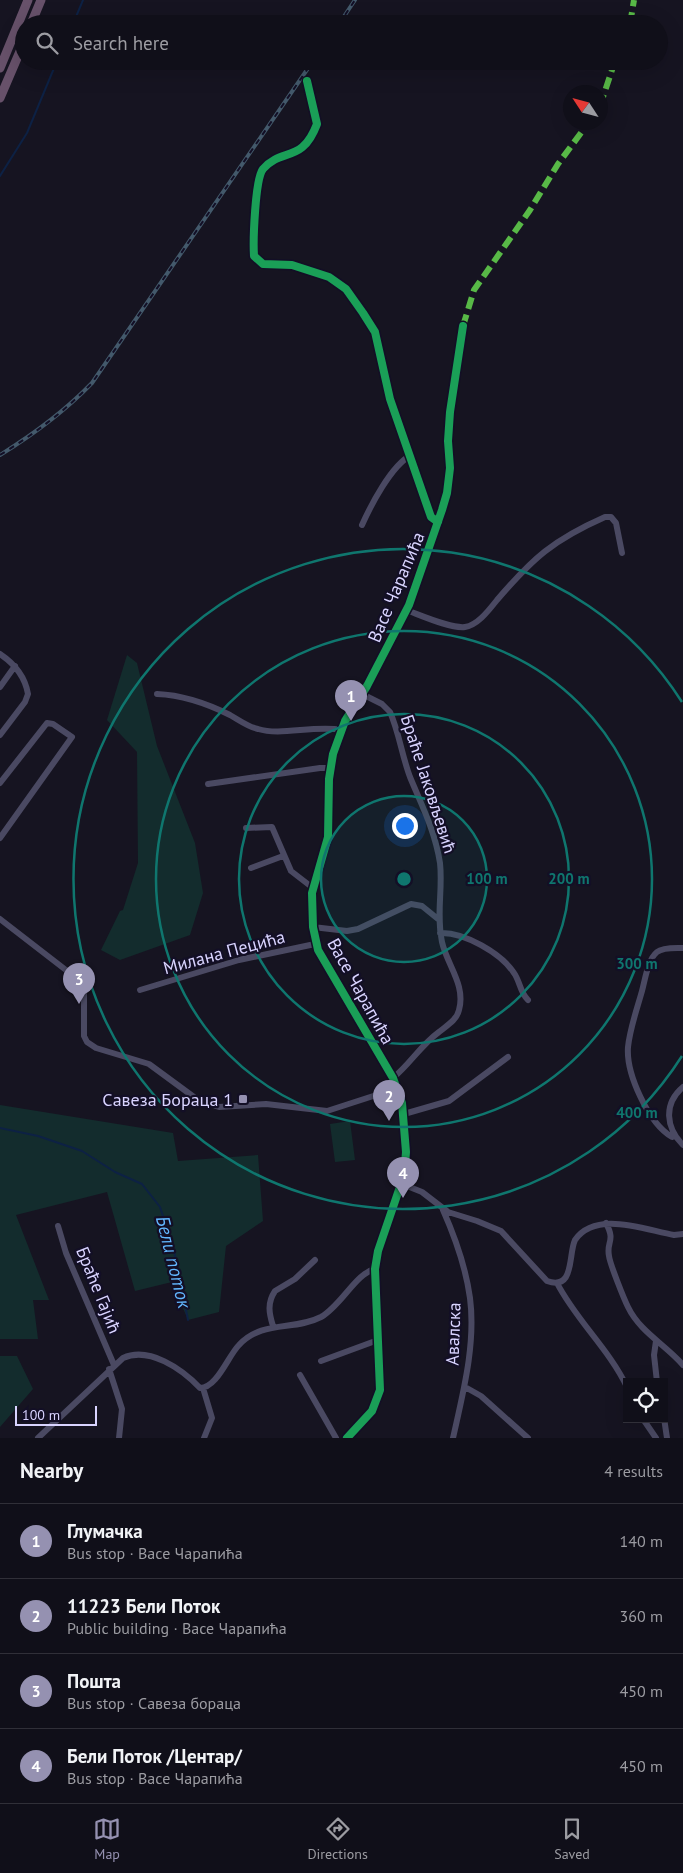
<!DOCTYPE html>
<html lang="en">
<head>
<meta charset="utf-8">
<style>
	:root { --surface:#100f19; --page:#1e1d26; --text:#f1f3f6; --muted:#9c9ca2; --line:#302f38; --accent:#9591b1 }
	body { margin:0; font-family:"PT Sans",sans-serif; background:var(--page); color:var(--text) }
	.controls { position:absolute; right:15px; bottom:15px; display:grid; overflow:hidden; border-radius:0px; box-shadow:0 5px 20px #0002 }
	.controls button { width:45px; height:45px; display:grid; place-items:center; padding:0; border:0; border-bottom:1px solid var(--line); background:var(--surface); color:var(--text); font:25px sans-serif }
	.compass { position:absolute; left:563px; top:85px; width:45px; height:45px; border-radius:50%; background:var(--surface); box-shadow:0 5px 20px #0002; rotate:306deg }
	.scale { position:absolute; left:15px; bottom:12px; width:82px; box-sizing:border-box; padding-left:5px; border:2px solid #d9d4ff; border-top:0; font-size:14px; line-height:18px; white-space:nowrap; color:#d9d4ff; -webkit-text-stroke:4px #130f26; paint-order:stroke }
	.you { position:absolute; left:404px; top:825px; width:18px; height:18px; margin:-12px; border:4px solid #fff; border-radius:50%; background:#1a73e8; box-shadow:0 0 0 8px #1a73e833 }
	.badge { display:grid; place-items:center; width:32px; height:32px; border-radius:50%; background:var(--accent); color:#fff; font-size:16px; font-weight:700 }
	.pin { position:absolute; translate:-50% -41px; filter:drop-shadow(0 1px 2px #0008) }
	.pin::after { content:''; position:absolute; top:26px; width:18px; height:15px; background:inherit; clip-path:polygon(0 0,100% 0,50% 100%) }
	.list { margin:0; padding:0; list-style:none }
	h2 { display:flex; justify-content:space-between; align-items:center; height:65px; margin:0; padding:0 20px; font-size:21px }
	h2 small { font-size:16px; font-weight:400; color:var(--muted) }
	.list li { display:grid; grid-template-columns:32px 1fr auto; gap:15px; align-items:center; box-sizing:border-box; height:75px; padding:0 20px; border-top:1px solid var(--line) }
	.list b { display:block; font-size:19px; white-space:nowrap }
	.list p { margin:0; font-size:16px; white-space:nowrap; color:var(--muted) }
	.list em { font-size:16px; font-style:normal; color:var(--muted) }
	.icon { flex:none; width:28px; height:28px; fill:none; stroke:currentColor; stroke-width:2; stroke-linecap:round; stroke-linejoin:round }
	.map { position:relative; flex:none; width:683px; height:1438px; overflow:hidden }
	.search { position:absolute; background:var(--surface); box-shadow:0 5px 20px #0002; left:15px; right:15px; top:15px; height:55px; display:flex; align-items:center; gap:12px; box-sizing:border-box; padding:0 18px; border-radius:28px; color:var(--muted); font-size:19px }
	.sheet { height:365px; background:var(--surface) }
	nav { display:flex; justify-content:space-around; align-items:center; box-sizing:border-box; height:70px; border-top:1px solid var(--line); background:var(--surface); font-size:14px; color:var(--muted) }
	nav a { display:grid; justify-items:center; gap:2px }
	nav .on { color:var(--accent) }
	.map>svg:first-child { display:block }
	.green { fill:#132c2d }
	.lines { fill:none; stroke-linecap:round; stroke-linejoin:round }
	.stream { stroke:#0d2144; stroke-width:2 }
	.minor { stroke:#4a4962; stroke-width:6 }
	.highway { stroke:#67516a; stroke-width:9 }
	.rail-casing { stroke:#43596b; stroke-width:4 }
	.rail { stroke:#130f26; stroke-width:2; stroke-dasharray:5.5; stroke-linecap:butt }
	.quiet { stroke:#58b947; stroke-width:6; stroke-dasharray:12 6; stroke-linecap:butt }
	.cycleway-casing { stroke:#130f26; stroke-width:11 }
	.cycleway { stroke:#1a9f57; stroke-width:8 }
	.ring { fill:none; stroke:#0f766e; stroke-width:2.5 }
	.poi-dot { fill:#9591b1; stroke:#130f26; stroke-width:2 }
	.labels { text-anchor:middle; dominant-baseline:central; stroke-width:4.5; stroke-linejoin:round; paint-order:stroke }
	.street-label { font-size:18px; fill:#d9d4ff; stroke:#130f26 }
	.poi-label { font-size:18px; fill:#d9d4ff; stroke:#130f26; text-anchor:end }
	.water-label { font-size:19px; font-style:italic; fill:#62b6ff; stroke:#130f26 }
	.centre { fill:#0f766e; stroke:#130f26; stroke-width:2.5 }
	.ring-label { font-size:15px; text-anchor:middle; font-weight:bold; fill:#0f766e; stroke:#130f26; stroke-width:4.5; stroke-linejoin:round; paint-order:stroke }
</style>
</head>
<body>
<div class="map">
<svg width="683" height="1438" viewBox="0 0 683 1438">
	<rect width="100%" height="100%" fill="#161421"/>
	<path class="green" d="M127,655L137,663L157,746L195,843L203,893L190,935L120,960L101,950L120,911L123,910L138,863L137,752L107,720Z
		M0,1105L173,1133L178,1161L258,1155L263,1221L226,1246L219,1312L188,1320L172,1282L135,1291L107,1192L16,1215L49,1300H33L38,1339H0Z
		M350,1121L355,1160L335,1162L330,1124Z
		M0,1356H17L33,1389L0,1427Z"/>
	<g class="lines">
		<path class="stream" d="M73,24L83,0
			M0,176L27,133L57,61
			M0,1128L38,1136L82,1151L115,1172L142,1184L160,1207L173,1246L188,1320"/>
		<path class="minor" d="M307,81L317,124C302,164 282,147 263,169C255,179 253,241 254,256L263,264L292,265L329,277L346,289L363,313L375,332L390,399L431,517L438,522
			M362,525C371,505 391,466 411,455
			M406,610C420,615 451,629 465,627C478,625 489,610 497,600C533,558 553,540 605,517H611L616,523L622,553
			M0,654C15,664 25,676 28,694L25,702L0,735
			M0,687L15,666
			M157,694C182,695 208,704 230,715C239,720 248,727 258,729C281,736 314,725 342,730
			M362,694L382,704L390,712C399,732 402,756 410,777C422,806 435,831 440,863C443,889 436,915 442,942C447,965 466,985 459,1010C457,1020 446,1026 439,1032C421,1045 410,1064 393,1078
			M0,783L47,723L53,724L72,737L0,838
			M208,784L320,768H330
			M246,828L272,827L291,871L313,888
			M251,868L283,856
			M0,919L84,984V1036L87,1042L96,1048L149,1064L198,1100L219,1107L266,1104L327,1111L398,1088
			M313,927L347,931L358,929L411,904L422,906L438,919
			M440,933C464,932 501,953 514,973C520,981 520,993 528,1000
			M140,990L239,960L315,944
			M683,1087C663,1104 666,1128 683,1145
			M404,1114L449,1101L508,1057
			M675,1135L672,1137C648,1123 626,1073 628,1047C630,1028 637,1009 642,991C645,980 648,959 657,952C663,947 676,948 683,948
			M402,1184L422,1192L448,1212L477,1221L501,1231L547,1281C575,1291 568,1255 575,1240C596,1210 645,1230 674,1235L683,1234
			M443,1210C455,1237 466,1269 470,1298C476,1344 463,1393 453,1438
			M606,1223C616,1242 606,1241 609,1256C610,1264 624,1299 628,1307C640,1332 666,1345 683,1365
			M58,1226L66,1253L114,1365
			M557,1283C576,1320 609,1349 627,1387
			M273,1326C269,1313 267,1303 275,1291L295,1279L315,1260
			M656,1341L654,1355L657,1382
			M321,1361L378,1340
			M109,1369L122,1409L119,1438
			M300,1375L336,1438
			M465,1387L481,1396L528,1438
			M203,1388L212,1418L204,1438
			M664,1418L667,1438
			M643,1419L656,1438
			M38,1438L123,1358C149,1346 182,1369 200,1388C217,1388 228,1356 239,1345C262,1320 294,1331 321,1317C341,1306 356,1273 375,1269
			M347,1438L372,1411L380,1390L375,1269L378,1251L404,1175L406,1152L402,1103L393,1078L318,950L313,927L312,893L328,837L329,779L333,754L345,721L367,686L409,605L442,510L447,493L450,468L448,441L450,412L463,326"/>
		<path class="highway" d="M31,24L41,0
			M0,68L28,0
			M0,98L24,42"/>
		<defs>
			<path id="rail" d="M339,24L355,0
				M0,455C34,434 64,412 92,383L313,61"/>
		</defs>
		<use href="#rail" class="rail-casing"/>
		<use href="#rail" class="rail"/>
		<path class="quiet" d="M630,24L634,0
			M600,106L615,61
			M463,326L474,290L530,210L558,164L589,122"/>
		<defs>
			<path id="cycleway" d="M307,81L317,124C302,164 282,147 263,169C255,179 253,241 254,256L263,264L292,265L329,277L346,289L363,313L375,332L390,399L431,517L438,522
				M347,1438L372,1411L380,1390L375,1269L378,1251L404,1175L406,1152L402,1103L393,1078L318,950L313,927L312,893L328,837L329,779L333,754L345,721L367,686L409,605L442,510L447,493L450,468L448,441L450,412L463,326"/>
		</defs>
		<use href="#cycleway" class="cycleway-casing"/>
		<use href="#cycleway" class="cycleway"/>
	</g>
	<circle cx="404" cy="879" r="83" fill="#0f766e" fill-opacity=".12"/>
	<g class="ring">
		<circle cx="404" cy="879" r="83"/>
		<circle cx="404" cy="879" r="165"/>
		<circle cx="404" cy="879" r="248"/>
		<path d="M682 1056A330 330 0 1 1 682 702"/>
	</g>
	<rect class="poi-dot" x="238" y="1094" width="10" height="10" rx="2.5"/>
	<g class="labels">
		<g class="street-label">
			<text transform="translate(396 587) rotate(-67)">Васе Чарапића</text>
			<text transform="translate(429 784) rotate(72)">Браће Јаковљевић</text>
			<text transform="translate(224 952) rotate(-15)">Милана Пецића</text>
			<text transform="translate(361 991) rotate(61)">Васе Чарапића</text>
			<text transform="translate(99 1290) rotate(68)">Браће Гајић</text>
			<text transform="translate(453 1334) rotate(-88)">Авалска</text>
		</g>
		<g class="poi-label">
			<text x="233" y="1099">Савеза Бораца 1</text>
		</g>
		<g class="water-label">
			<text transform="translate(174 1262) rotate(76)">Бели поток</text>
		</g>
	</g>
	<circle cx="404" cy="879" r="8" class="centre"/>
	<g class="ring-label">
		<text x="487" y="884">100 m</text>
		<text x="569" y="884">200 m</text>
		<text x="637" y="969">300 m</text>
		<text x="637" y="1118">400 m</text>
	</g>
</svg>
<div class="controls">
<button><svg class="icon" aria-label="locate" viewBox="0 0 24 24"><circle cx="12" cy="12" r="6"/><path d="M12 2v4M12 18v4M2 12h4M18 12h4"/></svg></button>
</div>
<svg class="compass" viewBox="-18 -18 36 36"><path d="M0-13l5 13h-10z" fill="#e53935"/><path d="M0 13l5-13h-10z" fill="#9c9ca2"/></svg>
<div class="scale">100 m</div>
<div class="you"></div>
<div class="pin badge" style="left:351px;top:721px">1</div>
<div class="pin badge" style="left:389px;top:1121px">2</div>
<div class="pin badge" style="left:79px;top:1004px">3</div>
<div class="pin badge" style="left:403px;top:1198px">4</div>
<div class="search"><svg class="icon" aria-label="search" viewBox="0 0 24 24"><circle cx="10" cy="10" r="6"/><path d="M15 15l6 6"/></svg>Search here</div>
</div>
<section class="sheet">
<h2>Nearby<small>4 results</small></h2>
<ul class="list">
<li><span class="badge">1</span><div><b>Глумачка</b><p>Bus stop · Васе Чарапића</p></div><em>140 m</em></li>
<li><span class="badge">2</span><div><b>11223 Бели Поток</b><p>Public building · Васе Чарапића</p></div><em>360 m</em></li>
<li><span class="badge">3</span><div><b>Пошта</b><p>Bus stop · Савеза бораца</p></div><em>450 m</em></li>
<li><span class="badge">4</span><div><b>Бели Поток /Центар/</b><p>Bus stop · Васе Чарапића</p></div><em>450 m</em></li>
</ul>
</section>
<nav>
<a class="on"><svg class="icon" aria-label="map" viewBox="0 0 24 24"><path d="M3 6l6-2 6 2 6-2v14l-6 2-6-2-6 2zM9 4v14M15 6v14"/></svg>Map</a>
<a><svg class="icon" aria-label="directions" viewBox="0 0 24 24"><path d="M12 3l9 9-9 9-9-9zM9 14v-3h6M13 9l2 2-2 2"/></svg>Directions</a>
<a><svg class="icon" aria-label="saved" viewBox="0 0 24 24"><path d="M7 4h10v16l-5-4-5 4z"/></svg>Saved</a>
</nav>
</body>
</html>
